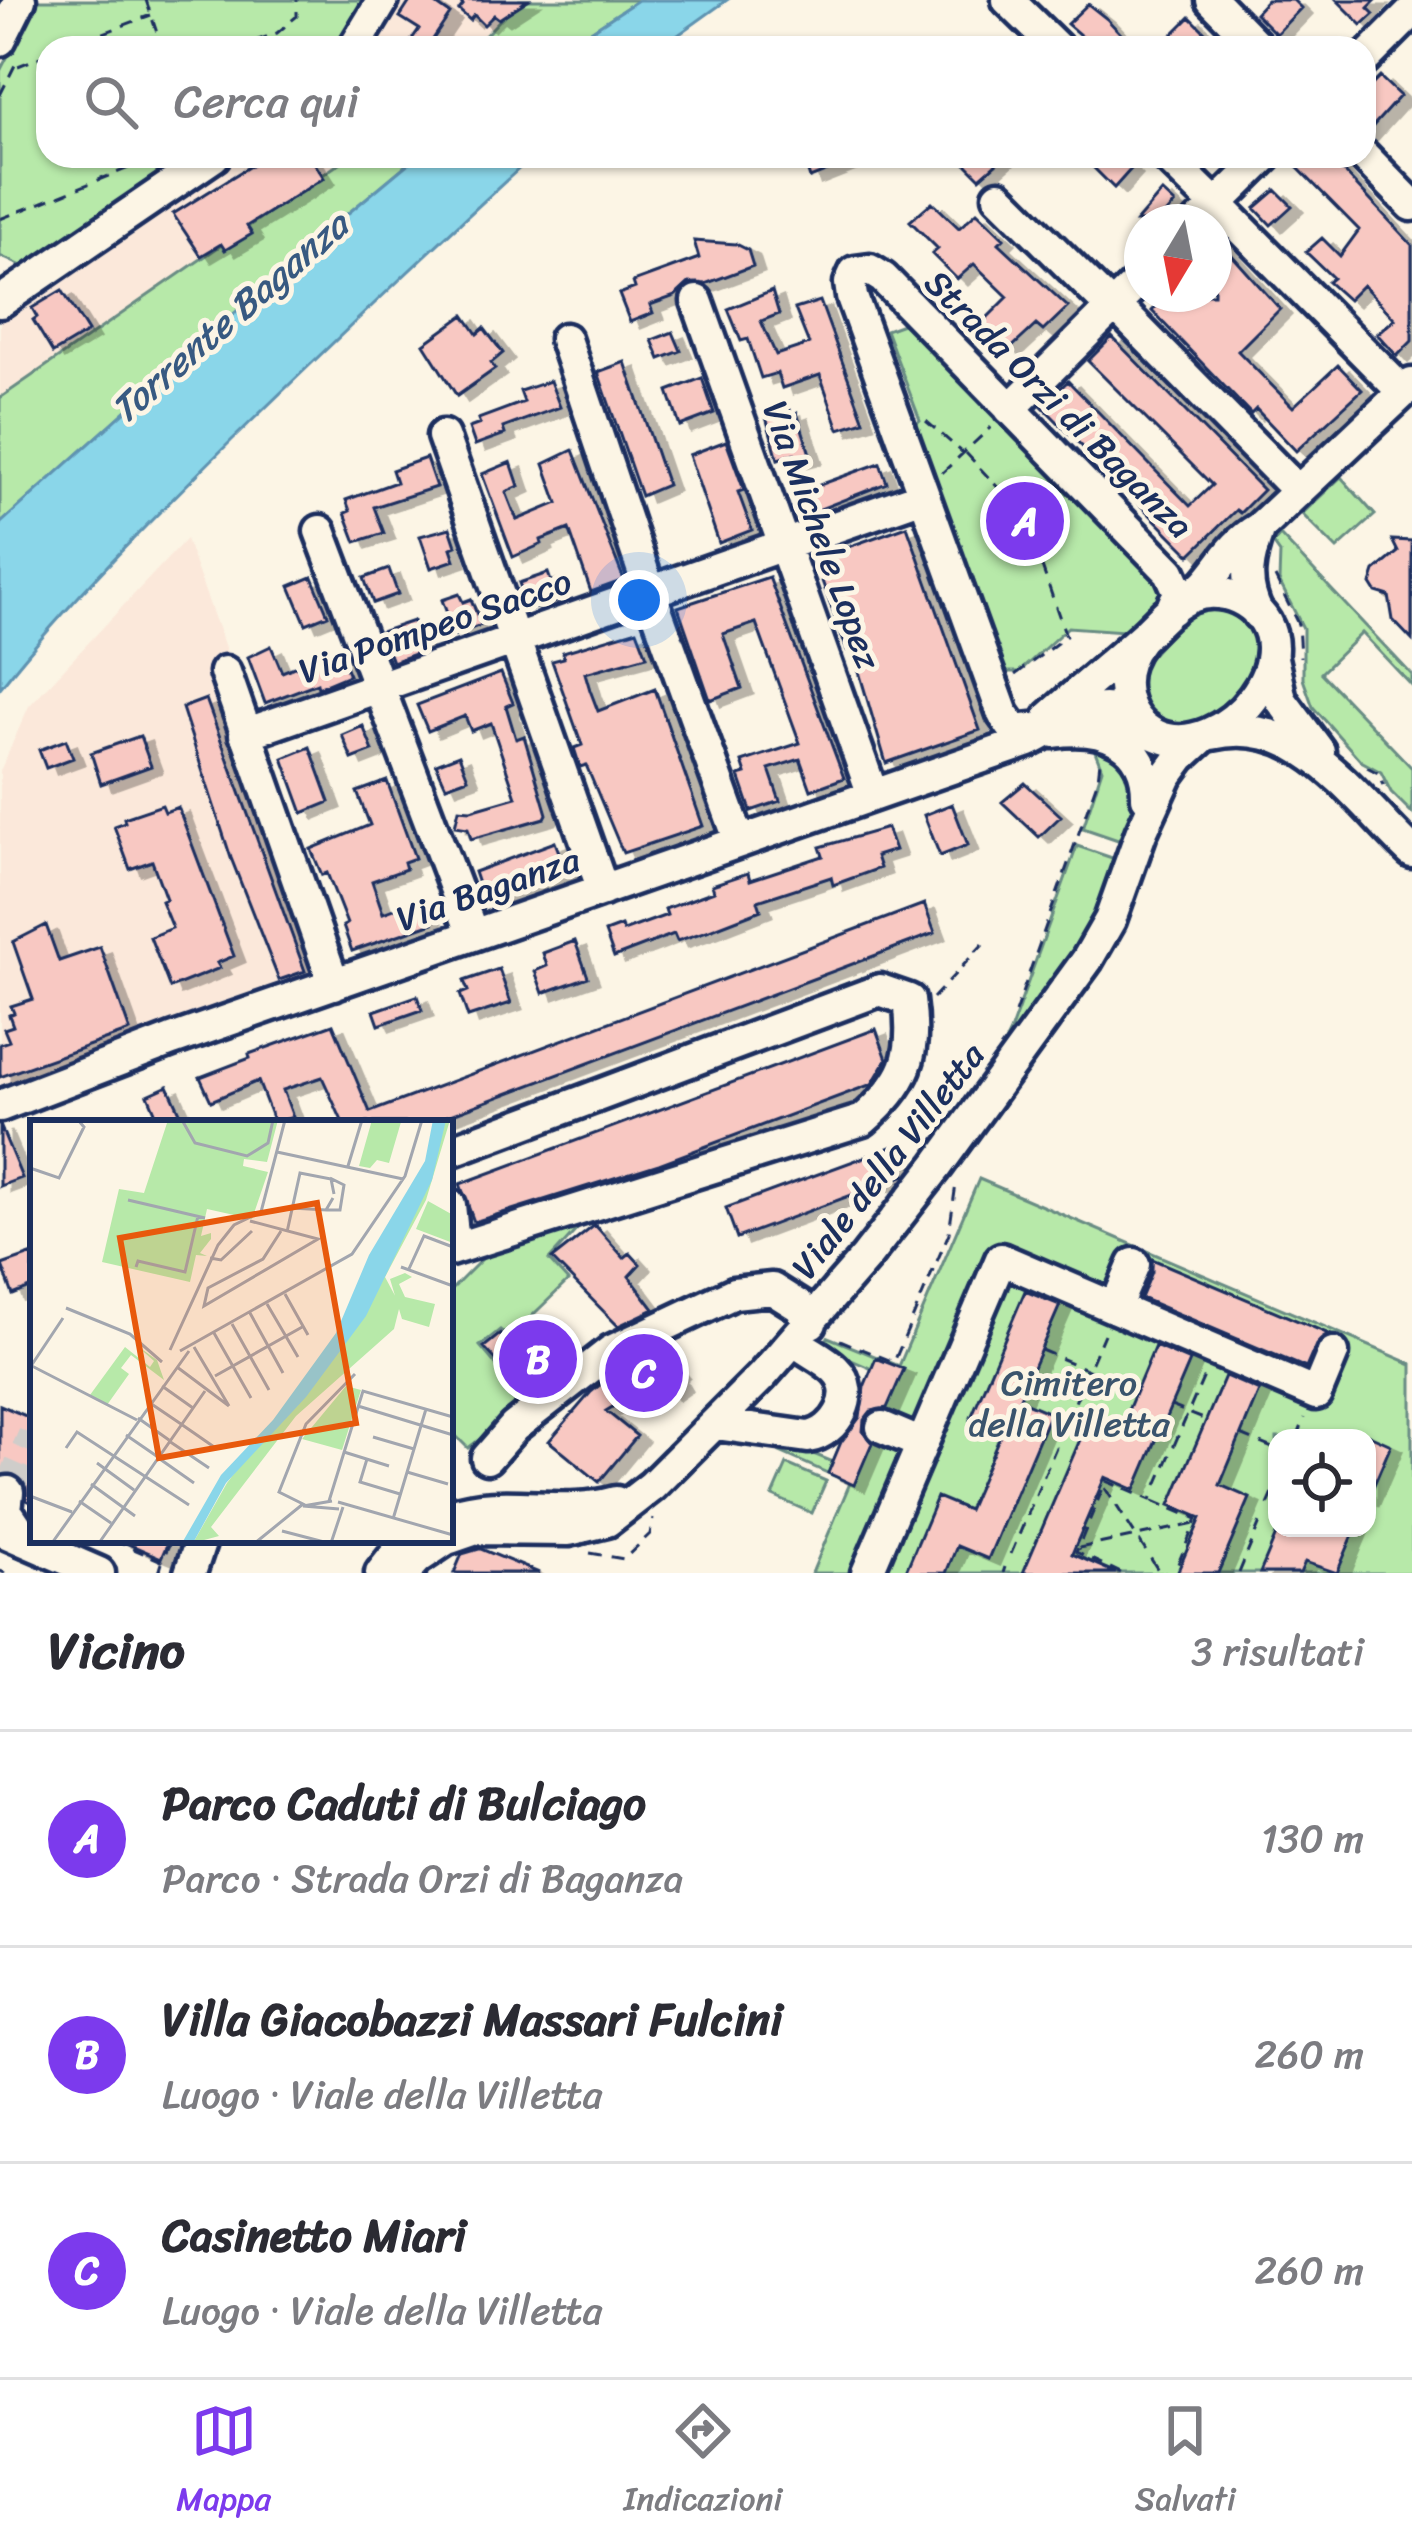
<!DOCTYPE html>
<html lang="it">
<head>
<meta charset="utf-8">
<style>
	:root { --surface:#fff; --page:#f7f7f7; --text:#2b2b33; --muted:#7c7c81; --line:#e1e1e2; --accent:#7c3aed }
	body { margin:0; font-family:Sriracha,sans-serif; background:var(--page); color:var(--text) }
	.controls { position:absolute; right:36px; bottom:36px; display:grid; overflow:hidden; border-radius:24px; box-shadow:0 3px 9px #0004 }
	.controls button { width:108px; height:108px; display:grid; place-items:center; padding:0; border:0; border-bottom:3px solid var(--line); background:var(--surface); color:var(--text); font:60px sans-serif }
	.compass { position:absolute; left:1124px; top:204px; width:108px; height:108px; border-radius:50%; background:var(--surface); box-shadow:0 3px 9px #0004; rotate:190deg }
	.you { position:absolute; left:639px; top:600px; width:42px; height:42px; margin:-30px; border:9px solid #fff; border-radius:50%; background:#1a73e8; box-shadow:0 0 0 18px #1a73e833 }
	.badge { display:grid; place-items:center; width:78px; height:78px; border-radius:50%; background:var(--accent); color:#fff; font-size:39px; font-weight:700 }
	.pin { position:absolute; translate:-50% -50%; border:6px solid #fff; box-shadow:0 3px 12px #0006 }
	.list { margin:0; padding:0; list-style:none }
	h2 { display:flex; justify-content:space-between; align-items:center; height:156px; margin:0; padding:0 48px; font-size:51px }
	h2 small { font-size:39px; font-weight:400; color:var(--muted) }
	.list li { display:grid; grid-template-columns:78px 1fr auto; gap:36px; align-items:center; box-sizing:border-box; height:216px; padding:0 48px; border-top:3px solid var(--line) }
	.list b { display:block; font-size:45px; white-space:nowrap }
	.list p { margin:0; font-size:39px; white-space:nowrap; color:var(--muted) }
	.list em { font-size:39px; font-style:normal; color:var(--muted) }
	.icon { flex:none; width:66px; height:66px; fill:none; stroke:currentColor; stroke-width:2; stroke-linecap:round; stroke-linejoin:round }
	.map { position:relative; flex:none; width:1412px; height:1573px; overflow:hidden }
	.search { position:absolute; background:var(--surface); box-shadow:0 3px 9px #0004; left:36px; right:36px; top:36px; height:132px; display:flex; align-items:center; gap:30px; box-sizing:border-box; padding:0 42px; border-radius:36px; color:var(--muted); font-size:45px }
	.sheet { height:804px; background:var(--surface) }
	nav { display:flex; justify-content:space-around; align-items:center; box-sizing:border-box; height:168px; border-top:3px solid var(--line); background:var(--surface); font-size:33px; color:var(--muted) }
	nav a { display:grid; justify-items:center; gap:6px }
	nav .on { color:var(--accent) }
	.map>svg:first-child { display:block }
	.built { fill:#fbe8da }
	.green { fill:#b7e9a9; stroke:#698c84; stroke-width:3; fill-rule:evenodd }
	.water { fill:#8ad6e9; stroke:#5e93b1; stroke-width:3 }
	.building { fill:#f8c8c2; stroke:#1b2f5e; stroke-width:3; filter:url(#shadow) }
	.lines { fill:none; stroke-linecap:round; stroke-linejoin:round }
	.minor-tunnel { stroke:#cfcdca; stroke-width:30; stroke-dasharray:30 15; stroke-linecap:butt }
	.minor-casing { stroke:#1b2f5e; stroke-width:39 }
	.path { stroke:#1b2f5e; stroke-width:3; stroke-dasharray:12 9; stroke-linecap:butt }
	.minor { stroke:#fcf5e5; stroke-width:30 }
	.labels { text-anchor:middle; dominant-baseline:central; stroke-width:10; stroke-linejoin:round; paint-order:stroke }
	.street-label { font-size:36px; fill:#1b2f5e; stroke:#fcf5e5 }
	.park-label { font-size:36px; fill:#3a546d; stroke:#fcf5e5 }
	.water-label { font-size:39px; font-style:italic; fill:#375981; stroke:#fcf5e5 }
	.inset-road { fill:none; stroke:#a2a6af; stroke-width:3 }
	.view { fill:#e8590c; fill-opacity:0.15; stroke:#e8590c; stroke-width:6 }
	.inset-edge { fill:none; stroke:#1b2f5e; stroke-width:6 }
</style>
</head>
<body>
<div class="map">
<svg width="1412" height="1573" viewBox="0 0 1412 1573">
	<defs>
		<filter id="shadow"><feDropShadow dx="11" dy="6" stdDeviation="0" flood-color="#0004"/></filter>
	</defs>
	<rect width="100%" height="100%" fill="#fcf5e5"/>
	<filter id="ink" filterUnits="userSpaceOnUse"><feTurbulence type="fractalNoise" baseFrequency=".00833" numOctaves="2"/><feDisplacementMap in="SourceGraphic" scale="24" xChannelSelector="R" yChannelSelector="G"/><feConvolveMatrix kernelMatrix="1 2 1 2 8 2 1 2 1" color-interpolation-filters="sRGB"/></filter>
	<g filter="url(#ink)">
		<path class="built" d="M403,0H519L473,48H375Z
			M228,156H350L0,398V309Z
			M186,539L341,970L0,1093V771L29,706Z"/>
		<path class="green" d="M37,0H368L343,43L336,48H48V156H182L24,267L0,256V71Z
			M519,0H638L565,48H473Z
			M350,156H417L316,240L0,524V398Z
			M908,322L1165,573L1164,594L1124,631L1068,627L1019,672H992L906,433L920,420L886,330Z
			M1341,477L1375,515L1337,549L1302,514Z
			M1280,535L1412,675V686L1362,633L1321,673L1412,768V813L1391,792L1381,772L1361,761L1313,707L1303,679V628L1279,581L1280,553L1273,543Z
			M1211,608C1315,618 1213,763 1154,715C1139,702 1138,682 1143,664L1185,618Z
			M1093,746L1121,750L1139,799L1124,842L1083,828L1102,769Z
			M1077,846L1118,860L1088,935L995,1063L1010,1032Z
			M979,1179L1412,1364V1573H812L850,1483L780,1452L784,1442L833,1462L872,1369L824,1348L828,1337L899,1366ZM1277,1438H1367V1528H1277Z
			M581,1225L549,1260L568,1281L509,1338L500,1330L480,1346L503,1373L513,1364L541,1394L468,1448L450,1430V1291L484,1257Z
			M787,1464L826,1481L812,1513L773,1496Z"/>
		<path class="water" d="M638,0H727L660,48H565Z
			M417,156H533C431,249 331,344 232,440C152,519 70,600 0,688V524L316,240Z"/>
		<path class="building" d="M411,0H430L450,14L427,48H406L419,29L400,17Z
			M458,0H528L499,19L494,15L484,25L474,15L470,20L459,10L463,5Z
			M1267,0H1293L1301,8L1276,34L1255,13Z
			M1337,0H1376L1368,8L1374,14L1362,25Z
			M1088,4L1107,19L1134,48H1095L1067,24Z
			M1190,17L1221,48H1179L1169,38Z
			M1380,77L1400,96L1364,136V93Z
			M266,156H310L324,178L247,226L252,234L225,250L221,244L201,256L173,214Z
			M803,156H863V157L810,178Z
			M974,156H1005L980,178L965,163Z
			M1082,156H1134L1127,165L1131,169L1114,188Z
			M1304,156H1329L1412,245V341L1397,356L1377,334L1395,319L1363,285L1348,300L1328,282L1333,278L1306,252L1322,238L1340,256L1359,230L1295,165Z
			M1276,190L1292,206L1271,225L1255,208Z
			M1162,192L1175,204L1159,222H1136Z
			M932,202L959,228L977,212L1004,238L999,243L1068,307L1043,331L1036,325L1009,350L981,324L1008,297L974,264L957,279L932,254L938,249L910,221Z
			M1214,235L1280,309L1238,351L1293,407L1338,365L1362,390L1296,451L1256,409L1251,414L1152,311L1162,300L1170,307L1184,294H1214Z
			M694,241L736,244L748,250L753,266L705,284L689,283L675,296L650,305L653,313L630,322L619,294L635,288L633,282L699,258Z
			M62,290L88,332L53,353L33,320L37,317L32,308Z
			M772,291L779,314L761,321L776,355L809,344L795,309L820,301L864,421L839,429L820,375L782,388L777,373L761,378L748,339L741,341L728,309Z
			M464,315L477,334L484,328L503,353L491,363L495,369L457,396L424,344Z
			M673,332L681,351L660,359L652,340Z
			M1112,337L1263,490L1240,513L1236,510L1190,555L1042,406L1068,381L1190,506L1212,485L1088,361Z
			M625,362L667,485L641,496L598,372Z
			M702,378L714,413L680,426L668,391Z
			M550,381L560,407L503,428L505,434L475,445L469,428L480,424L478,419L524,402L520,391Z
			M790,410L791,415L797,413L811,457L796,461L794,454L778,459L766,417Z
			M726,441L744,490L738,492L752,530L719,543L689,455Z
			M573,450L624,580L591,592L569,529L541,540L542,544L513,557L482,474L511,462L519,486L506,492L517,520L558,503L544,464Z
			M426,458L436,487L374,507L384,533L356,542L345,513L350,511L346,500L396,482L392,470Z
			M880,463L887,483L800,517L792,495Z
			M907,526L980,730L886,763L852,648L847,650L814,559Z
			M450,528L456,546L451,548L455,560L431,568L420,536Z
			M1392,540L1412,541V640L1393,620L1389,596L1376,592L1371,584L1375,571L1398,552Z
			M389,569L398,594L373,603L364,578Z
			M548,573L558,601L529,610L519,583Z
			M312,577L328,615L306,624L290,586Z
			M769,577L844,778L811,790L800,759L769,769L780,801L751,811L739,776L746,774L742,762L800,743L756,623L723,634L742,688L710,700L678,607Z
			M459,594L463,602L471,599L481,625L455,635L442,600Z
			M413,621L423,651L392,662L381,632Z
			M637,630L647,656L585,673L590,690L598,711L655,689L703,826L623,853L586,765L580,767L574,748L582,745L552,661L564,658L563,652Z
			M271,646L282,672L338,649L349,675L318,688L317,683L265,703L248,657Z
			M501,673L513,703L506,706L516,739L524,736L547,814L545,818L471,839L468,828L455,826L459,809L471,810L516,797L491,723L471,731L465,716L428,731L417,705Z
			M206,699L305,971L279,980L231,858L182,708Z
			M363,726L373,751L352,759L342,735Z
			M140,736L151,766L101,784L91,753Z
			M66,740L73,758L46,768L39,750Z
			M310,747L330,802L303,813L283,758Z
			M459,755L468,778L446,786L436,764Z
			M387,781L415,858L404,862L406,869L372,881L383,913L424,898L433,923L352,951L343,926L347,924L327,873L322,875L311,849L370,825L357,792Z
			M1025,783L1061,816L1039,837L1002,802Z
			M952,804L968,845L940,856L924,815Z
			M162,805L165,812L178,807L234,956L217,963L220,968L170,988L150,937L172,928L161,901L166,899L152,861L130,869L114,826L125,822L124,818Z
			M887,828L895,850L876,856L880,868L833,885L831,877L758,901L761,910L707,931L677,941L674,934L614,957L605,932L621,926L623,931L667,915L665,909L714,891L712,885L748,873L750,880L823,856L820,847Z
			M555,842L567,873L484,902L474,872Z
			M924,904L935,933L429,1123H343L322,1077L283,1090L293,1117L274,1123L258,1081L211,1101L200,1077L250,1058L249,1054L333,1024L370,1112Z
			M46,925L59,961L100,947L130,1031L0,1077V1044L9,1041L4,1029L13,1026L9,1015L14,1013L11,1006L33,999L13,942Z
			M575,941L588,977L543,993L535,971L547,966L543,953Z
			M499,969L511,1003L468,1017L460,994L468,991L464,981Z
			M417,996L422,1010L379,1025L374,1011Z
			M876,1029L887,1059L872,1084L659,1164L474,1222L460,1184Z
			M168,1086L180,1112L159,1121L148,1095Z
			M0,1125L22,1178L0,1186Z
			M897,1145L905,1175L737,1238L726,1208Z
			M595,1225L624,1258L630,1253L640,1264L629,1276L654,1309L618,1326L552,1259Z
			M33,1254V1287L13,1295L2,1265Z
			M1152,1259L1329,1334L1316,1345L1306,1368L1141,1298L1152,1272Z
			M1025,1291L1060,1305L1019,1400L1050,1413L988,1559L957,1546L946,1573H905L937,1497L968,1510L1001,1433L970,1420Z
			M533,1323L562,1358L572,1349L576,1354L537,1385L515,1359L504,1369L484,1347L500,1334L511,1346Z
			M1155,1346L1190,1361L1135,1490L1105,1477L1072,1554L1116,1573H1023L1085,1428L1115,1441Z
			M659,1350L678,1372L675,1375L681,1385L668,1394L659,1379L606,1411L637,1436L599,1482L549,1441L591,1392L621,1368Z
			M876,1358L904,1369L887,1408L871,1411L864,1420L863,1431L872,1443L854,1485L828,1473L841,1442L860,1417L864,1387Z
			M1225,1376L1259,1391L1220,1485L1250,1498L1218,1573H1177L1201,1518L1170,1505Z
			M0,1405L33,1419V1503L27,1500L26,1485L20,1477L0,1474Z
			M1367,1434L1391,1445L1367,1501Z
			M1279,1528H1356L1337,1573L1305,1562L1300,1573H1260Z
			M119,1540H169L161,1558Z
			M479,1549H481L539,1573H454L462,1554Z"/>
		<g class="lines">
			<path class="minor-tunnel" d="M8,1492L33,1435"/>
			<defs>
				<path id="minor" d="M1008,0L1057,48
					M1212,0L1259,48
					M0,40L20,0
					M354,48L383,0
					M1364,60L1412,12
					M1166,156L1216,205
					M1364,156L1412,205
					M999,196L1112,308
					M1217,204L1403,392
					M1199,222L1266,156
					M697,301L873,795
					M0,302L214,156
					M1115,305L1298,491
					M565,339L650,592L740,842
					M1010,409L1142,278
					M443,436L603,890
					M320,531L473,935
					M1188,598C1219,579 1222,550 1259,528L1412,384
					M1258,614C1242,583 1248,559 1259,528
					M1272,658L1281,700L1319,751
					M225,672L334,984
					M1050,717C1080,690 1111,665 1141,638C1157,624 1171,605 1191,597C1208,590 1229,592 1245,602C1320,649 1222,766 1156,735C1119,717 1115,671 1139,641
					M1033,729L1015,731L1003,714L852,297L850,283L855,272L870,270L883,278L1170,572L1179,592L1171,610
					M1054,732C1102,725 1148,741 1147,797
					M245,734L923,496
					M1212,734C1302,713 1354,798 1412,852
					M0,1106L172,1040L1029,741C1064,724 1095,694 1135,718
					M450,1151L880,990L909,1000C917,1057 906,1082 863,1120L450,1250
					M450,1205L453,1234L450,1243
					M1115,1308L1134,1264
					M716,1424L808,1437C836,1433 860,1393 835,1369C824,1358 807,1351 795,1341
					M882,1427L922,1444
					M487,1458L514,1427L611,1351L734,1293L772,1289L799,1306L811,1323
					M8,1492L6,1510L26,1540
					M450,1515C504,1496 561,1518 616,1502
					M0,1530L99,1573
					M450,1538L476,1529L569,1530L607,1521L652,1486L762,1376L866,1257L938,1165L1087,960L1110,920L1141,833L1167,776L1181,757L1203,737
					M190,1573L201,1540
					M381,1573L407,1540
					M404,1573L418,1558L445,1540
					M867,1573L1001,1259L1316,1394L1333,1353"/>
			</defs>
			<use href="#minor" class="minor-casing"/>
			<path class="path" d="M146,0L162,48
				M64,48L151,15
				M236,48L277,33L297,16V0
				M18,66L48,54
				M0,95L18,59
				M96,156L102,177
				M0,219L159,156
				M926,421L963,453
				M966,453L1015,506
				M942,473L991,427
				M1009 519a17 17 0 1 1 34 0a17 17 0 1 1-34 0Z
				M1275,577L1298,624L1300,657
				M1015,675L1066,636L1031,535
				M1367,767L1378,773L1384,785
				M933,998L983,944
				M1015,1013L1098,779L1100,761
				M29,1299L33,1301
				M840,1340L894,1362L949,1233L956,1184
				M1041,1350L1137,1391
				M1171,1406L1206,1420
				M1067,1421L1104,1334
				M1241,1435L1277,1450
				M1297,1438L1305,1418
				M1157,1485L1204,1376
				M1105,1488L1160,1573
				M1153,1501L1197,1519L1174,1573
				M1268,1505L1277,1484
				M113,1540L162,1561L171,1540
				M1079,1548L1195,1524
				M590,1553L624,1559L650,1534L653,1519
				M1011,1554L1062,1433
				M0,1571L5,1573
				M159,1573L162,1563
				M1003,1573L1005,1567
				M1121,1573L1076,1552L1078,1548L1106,1481L1151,1500L1152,1497
				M1239,1573L1262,1518"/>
			<use href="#minor" class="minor"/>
		</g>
	</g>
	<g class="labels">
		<g class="street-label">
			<text transform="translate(1059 404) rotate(45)">Strada Orzi di Baganza</text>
			<text transform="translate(822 535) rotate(70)">Via Michele Lopez</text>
			<text transform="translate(435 626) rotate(-19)">Via Pompeo Sacco</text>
			<text transform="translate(488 889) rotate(-19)">Via Baganza</text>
			<text transform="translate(888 1161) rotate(-52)">Viale della Villetta</text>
		</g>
		<g class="park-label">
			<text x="1069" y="1383">Cimitero<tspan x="1069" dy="41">della Villetta</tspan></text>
		</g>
		<g class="water-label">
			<text transform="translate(229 317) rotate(-41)">Torrente Baganza</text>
		</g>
	</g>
	<g transform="translate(30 1120)">
		<rect width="423" height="423" fill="#fcf5e5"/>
		<path d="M138,0H248L237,42L214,39L213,46L238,52L222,99L177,89L171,116L181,113V119L170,133L177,136L166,135L160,162L72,142L89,69L114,73ZM342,0L371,2L359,43L347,40L340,48L329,46ZM416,0H420L396,80L355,157L370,185L364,209L266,296L181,407L189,416L163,423L197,363L359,148ZM398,81L423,95V123L386,109ZM375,153L382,157L369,164L375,177L405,184L399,207L372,199L360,159ZM106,225L127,240L134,260L101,235L91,248L99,254L77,285L60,275L95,227L120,247L124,241ZM316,266L331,270L312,330L272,319Z" fill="#b7e9a9"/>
		<path d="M403,0H416L402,60L336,196L276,277L196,363L163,423H152L191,355L243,300L306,213L339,135L395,41Z" fill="#8ad6e9"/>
		<path class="inset-road" d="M152,0L165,23L217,36L238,23L243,0M247,32L373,59M318,46L332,0M0,48L29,58L54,7L48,0M98,80L175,98M261,88L296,90L303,78M292,90H310L314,65L300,58M220,101L288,119L174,186L178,168L233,139L251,111M257,112L270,53L301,59L304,74M180,138L191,140L222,111M106,147L108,141L155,152L168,96M371,147L423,166M378,151L394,116L423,127M255,174L278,215M237,184L268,237M36,188L100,214L132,242M220,193L253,253M202,204L239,270M184,213L221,278M164,227L199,286M140,230L188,125L204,105L231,92L255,0M150,231L322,134L375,56L392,0M0,245L107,300M1,246L33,198M147,247L199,286M185,256L274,206M132,266L163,288M120,283L151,304M328,286L423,315M108,298L139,320M151,304L187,329M96,315L128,337M343,317L384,329M139,321L179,348M36,328L47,312L159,385M314,332L359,346M127,337L164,363M337,339L330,362L370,374M67,343L104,370M377,352L418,364M61,364L105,396M0,376L42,392M49,381L81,403M299,381L333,271L423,297M302,381L273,386L309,389M308,382L423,415M363,399L396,289M252,411L298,423M22,423L159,231M69,423L175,271M225,423L273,384L249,372L276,304L325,254M301,423L313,387"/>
		<path class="view" d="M287,83L326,303L129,338L90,118Z"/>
		<rect width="423" height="423" class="inset-edge"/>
	</g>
</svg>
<div class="controls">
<button><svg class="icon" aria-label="locate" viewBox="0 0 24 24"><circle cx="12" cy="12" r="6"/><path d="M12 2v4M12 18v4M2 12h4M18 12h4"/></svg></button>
</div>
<svg class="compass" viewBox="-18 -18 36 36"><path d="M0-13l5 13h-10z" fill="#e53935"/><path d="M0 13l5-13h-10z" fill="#7c7c81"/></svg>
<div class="you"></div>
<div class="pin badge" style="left:1025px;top:521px">A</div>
<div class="pin badge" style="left:538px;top:1359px">B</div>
<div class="pin badge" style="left:644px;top:1373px">C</div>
<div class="search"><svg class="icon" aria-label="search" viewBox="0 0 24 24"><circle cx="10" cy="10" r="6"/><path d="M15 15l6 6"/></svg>Cerca qui</div>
</div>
<section class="sheet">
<h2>Vicino<small>3 risultati</small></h2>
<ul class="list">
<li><span class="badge">A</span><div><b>Parco Caduti di Bulciago</b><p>Parco · Strada Orzi di Baganza</p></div><em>130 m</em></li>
<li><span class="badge">B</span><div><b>Villa Giacobazzi Massari Fulcini</b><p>Luogo · Viale della Villetta</p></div><em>260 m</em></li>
<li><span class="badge">C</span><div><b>Casinetto Miari</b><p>Luogo · Viale della Villetta</p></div><em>260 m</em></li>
</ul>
</section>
<nav>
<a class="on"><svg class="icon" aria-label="map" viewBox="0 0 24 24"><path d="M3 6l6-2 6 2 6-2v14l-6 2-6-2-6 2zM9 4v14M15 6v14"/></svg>Mappa</a>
<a><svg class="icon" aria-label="directions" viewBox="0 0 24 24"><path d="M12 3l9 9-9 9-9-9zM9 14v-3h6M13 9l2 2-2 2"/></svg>Indicazioni</a>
<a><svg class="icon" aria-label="saved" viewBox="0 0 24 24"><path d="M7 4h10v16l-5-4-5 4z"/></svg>Salvati</a>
</nav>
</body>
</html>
